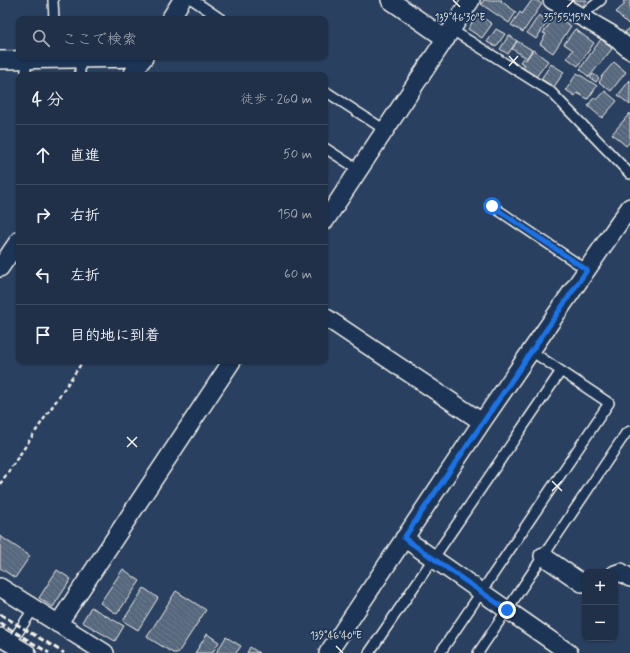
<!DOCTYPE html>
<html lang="ja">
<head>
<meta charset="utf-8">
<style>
	:root { --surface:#203048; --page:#28384f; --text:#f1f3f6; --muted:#a2a9b4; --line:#3d4b60 }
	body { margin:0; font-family:Mynerve,"Klee One",sans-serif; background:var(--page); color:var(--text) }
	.controls { position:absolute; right:12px; bottom:12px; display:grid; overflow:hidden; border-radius:8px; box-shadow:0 1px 3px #0004 }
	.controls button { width:36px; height:36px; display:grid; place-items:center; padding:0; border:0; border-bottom:1px solid var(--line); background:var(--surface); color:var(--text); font:20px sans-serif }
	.stop { position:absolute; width:12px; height:12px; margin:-9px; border:3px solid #1a73e8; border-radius:50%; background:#fff }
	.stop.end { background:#1a73e8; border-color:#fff; box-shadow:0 1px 4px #0008 }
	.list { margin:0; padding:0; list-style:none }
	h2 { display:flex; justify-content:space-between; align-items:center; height:52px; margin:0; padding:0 16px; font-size:17px }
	h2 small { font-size:13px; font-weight:400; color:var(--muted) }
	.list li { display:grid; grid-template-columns:26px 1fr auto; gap:12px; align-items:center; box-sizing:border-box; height:60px; padding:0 16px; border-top:1px solid var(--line) }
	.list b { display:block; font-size:15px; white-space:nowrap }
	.list em { font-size:13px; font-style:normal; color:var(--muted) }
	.icon { flex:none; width:22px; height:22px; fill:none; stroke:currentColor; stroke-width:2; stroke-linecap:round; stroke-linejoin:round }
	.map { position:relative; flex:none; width:630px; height:653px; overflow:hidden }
	.search { position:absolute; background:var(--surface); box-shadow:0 1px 3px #0004; left:16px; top:16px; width:312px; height:44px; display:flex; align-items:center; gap:10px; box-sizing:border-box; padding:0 14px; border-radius:8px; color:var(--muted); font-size:15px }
	.panel { position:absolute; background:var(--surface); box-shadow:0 1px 3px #0004; left:16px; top:72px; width:312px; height:292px; border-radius:8px }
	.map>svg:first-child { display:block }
	.building { fill:url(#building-back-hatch); stroke:#f4f1e8 }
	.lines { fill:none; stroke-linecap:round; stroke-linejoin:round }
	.service-casing { stroke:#f4f1e8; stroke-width:12 }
	.minor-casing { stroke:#f4f1e8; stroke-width:20 }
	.path { stroke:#f4f1e8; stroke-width:2.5; stroke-dasharray:4 3; stroke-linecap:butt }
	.service { stroke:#1d3557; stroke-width:9 }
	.minor { stroke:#1d3557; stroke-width:17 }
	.rail { stroke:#f4f1e8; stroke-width:3; stroke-dasharray:6 3; stroke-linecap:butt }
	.route { stroke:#1a73e8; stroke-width:5 }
	.ticks { fill:none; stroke:#f4f1e8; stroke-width:1.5 }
	.ticks-label { font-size:10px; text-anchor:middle; fill:#f4f1e8; stroke:#1d3557; stroke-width:3.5; stroke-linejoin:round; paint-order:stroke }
</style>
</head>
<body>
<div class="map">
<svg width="630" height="653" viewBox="0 0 630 653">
	<defs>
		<pattern id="building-back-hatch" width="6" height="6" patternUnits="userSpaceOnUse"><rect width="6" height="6" fill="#56677d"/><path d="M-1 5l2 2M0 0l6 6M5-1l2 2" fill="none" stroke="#6f7d8f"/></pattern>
	</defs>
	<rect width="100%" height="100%" fill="#2a4060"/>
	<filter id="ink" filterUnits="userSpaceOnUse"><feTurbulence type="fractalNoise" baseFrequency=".025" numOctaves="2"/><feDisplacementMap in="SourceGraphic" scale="8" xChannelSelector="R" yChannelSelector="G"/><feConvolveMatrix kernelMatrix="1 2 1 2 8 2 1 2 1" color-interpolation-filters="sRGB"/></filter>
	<g filter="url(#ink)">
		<path class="building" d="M484,0H502L501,1L516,12L509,23L481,4Z
			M532,0H536L542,4L523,32L511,25L520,12L522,14Z
			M566,0H587L581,9Z
			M626,0H630V23L628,24L616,12L625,4L623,2Z
			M478,14L492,24L482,38L468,29Z
			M539,15L548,21L536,39L527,33Z
			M555,16L571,26L553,53L540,44L546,34L543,33Z
			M630,28V39L625,32Z
			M496,29L505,34L496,47L487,42Z
			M575,29L594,43L578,66L567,58L573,50L564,44Z
			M509,35L517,41L508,54L500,49Z
			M601,39L612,49L589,77L580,69Z
			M517,41L532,50L527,58L512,49Z
			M533,50L548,61L536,77L523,68L525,65L520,62L523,58L526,60Z
			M614,62L626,72L611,91L599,82L602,78L601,77Z
			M551,64L564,72L554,87L541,79Z
			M577,73L597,86L588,99L577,93L575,96L566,90Z
			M593,74L599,78L596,82L590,78Z
			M630,80V105L618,95Z
			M605,91L617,101L602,118L588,106L594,97L597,100Z
			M630,113V142L626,146L612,134Z
			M0,536L30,556L15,578L0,568Z
			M123,569L140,581L117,614L100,603Z
			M57,570L71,579L53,607L39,598Z
			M144,588L158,598L138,630L123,621Z
			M176,591L206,610L178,653H173L147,637Z
			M91,607L124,626L115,641L82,622Z
			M207,634L219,642L212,653H195Z
			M226,637L241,646L236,653H216Z
			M250,647L259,653H247Z"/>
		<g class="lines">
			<defs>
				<path id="service" d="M53,0L54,19
					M193,0L221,19
					M579,17L601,0
					M452,30L551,92L630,174
					M80,59V75
					M26,75V60
					M325,91L385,130
					M325,148L359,170
					M492,206L587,270
					M11,643L34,608
					M369,653L561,371
					M440,653L609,403L531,351
					M478,653L626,433L630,431"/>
				<path id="minor" d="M390,0L446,39
					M552,0L611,34L630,50
					M170,19L182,0
					M0,60L144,58
					M132,75L144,57
					M325,221L471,0
					M0,268L19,240
					M325,317L482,422
					M404,538L569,653
					M543,556L582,583L585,582
					M615,574L621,572L630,578
					M0,587L105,653
					M58,624L232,361
					M0,637L27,653
					M328,653L482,422L630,207"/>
			</defs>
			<use href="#service" class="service-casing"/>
			<use href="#minor" class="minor-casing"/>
			<path class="path" d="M0,484L83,361"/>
			<use href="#service" class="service"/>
			<use href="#minor" class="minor"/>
			<path class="rail" d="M0,614L64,653
				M0,623L49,653"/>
		</g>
	</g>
	<g class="lines" filter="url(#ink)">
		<path class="route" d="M492,206L587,270L404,538L507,610"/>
	</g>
	<path class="ticks" d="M453,0L460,7M567,7L574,0M509,56L518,66M509,66L518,56M127,437L137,447M127,447L137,437M552,481L562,491M552,491L562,481M336,646L343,653"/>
	<g class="ticks-label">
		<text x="460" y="21">139°46'30"E</text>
		<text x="567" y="21">35°55'15"N</text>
		<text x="336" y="639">139°46'40"E</text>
	</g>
</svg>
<div class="controls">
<button>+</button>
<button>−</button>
</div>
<div class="stop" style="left:492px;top:206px"></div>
<div class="stop end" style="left:507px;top:610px"></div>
<div class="search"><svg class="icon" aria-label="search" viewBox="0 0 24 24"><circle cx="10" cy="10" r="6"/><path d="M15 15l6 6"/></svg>ここで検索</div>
<section class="panel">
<h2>4 分<small>徒歩 · 260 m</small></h2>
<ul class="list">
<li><svg class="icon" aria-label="ahead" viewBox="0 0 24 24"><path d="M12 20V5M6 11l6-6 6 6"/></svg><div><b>直進</b></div><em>50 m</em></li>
<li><svg class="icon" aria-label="right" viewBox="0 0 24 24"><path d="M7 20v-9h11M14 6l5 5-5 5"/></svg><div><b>右折</b></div><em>150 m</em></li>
<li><svg class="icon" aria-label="left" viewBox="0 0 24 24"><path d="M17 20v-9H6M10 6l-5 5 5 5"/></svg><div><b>左折</b></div><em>60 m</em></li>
<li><svg class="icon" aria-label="arrive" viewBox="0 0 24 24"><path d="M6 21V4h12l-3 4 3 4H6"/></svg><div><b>目的地に到着</b></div></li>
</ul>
</section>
</div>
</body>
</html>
